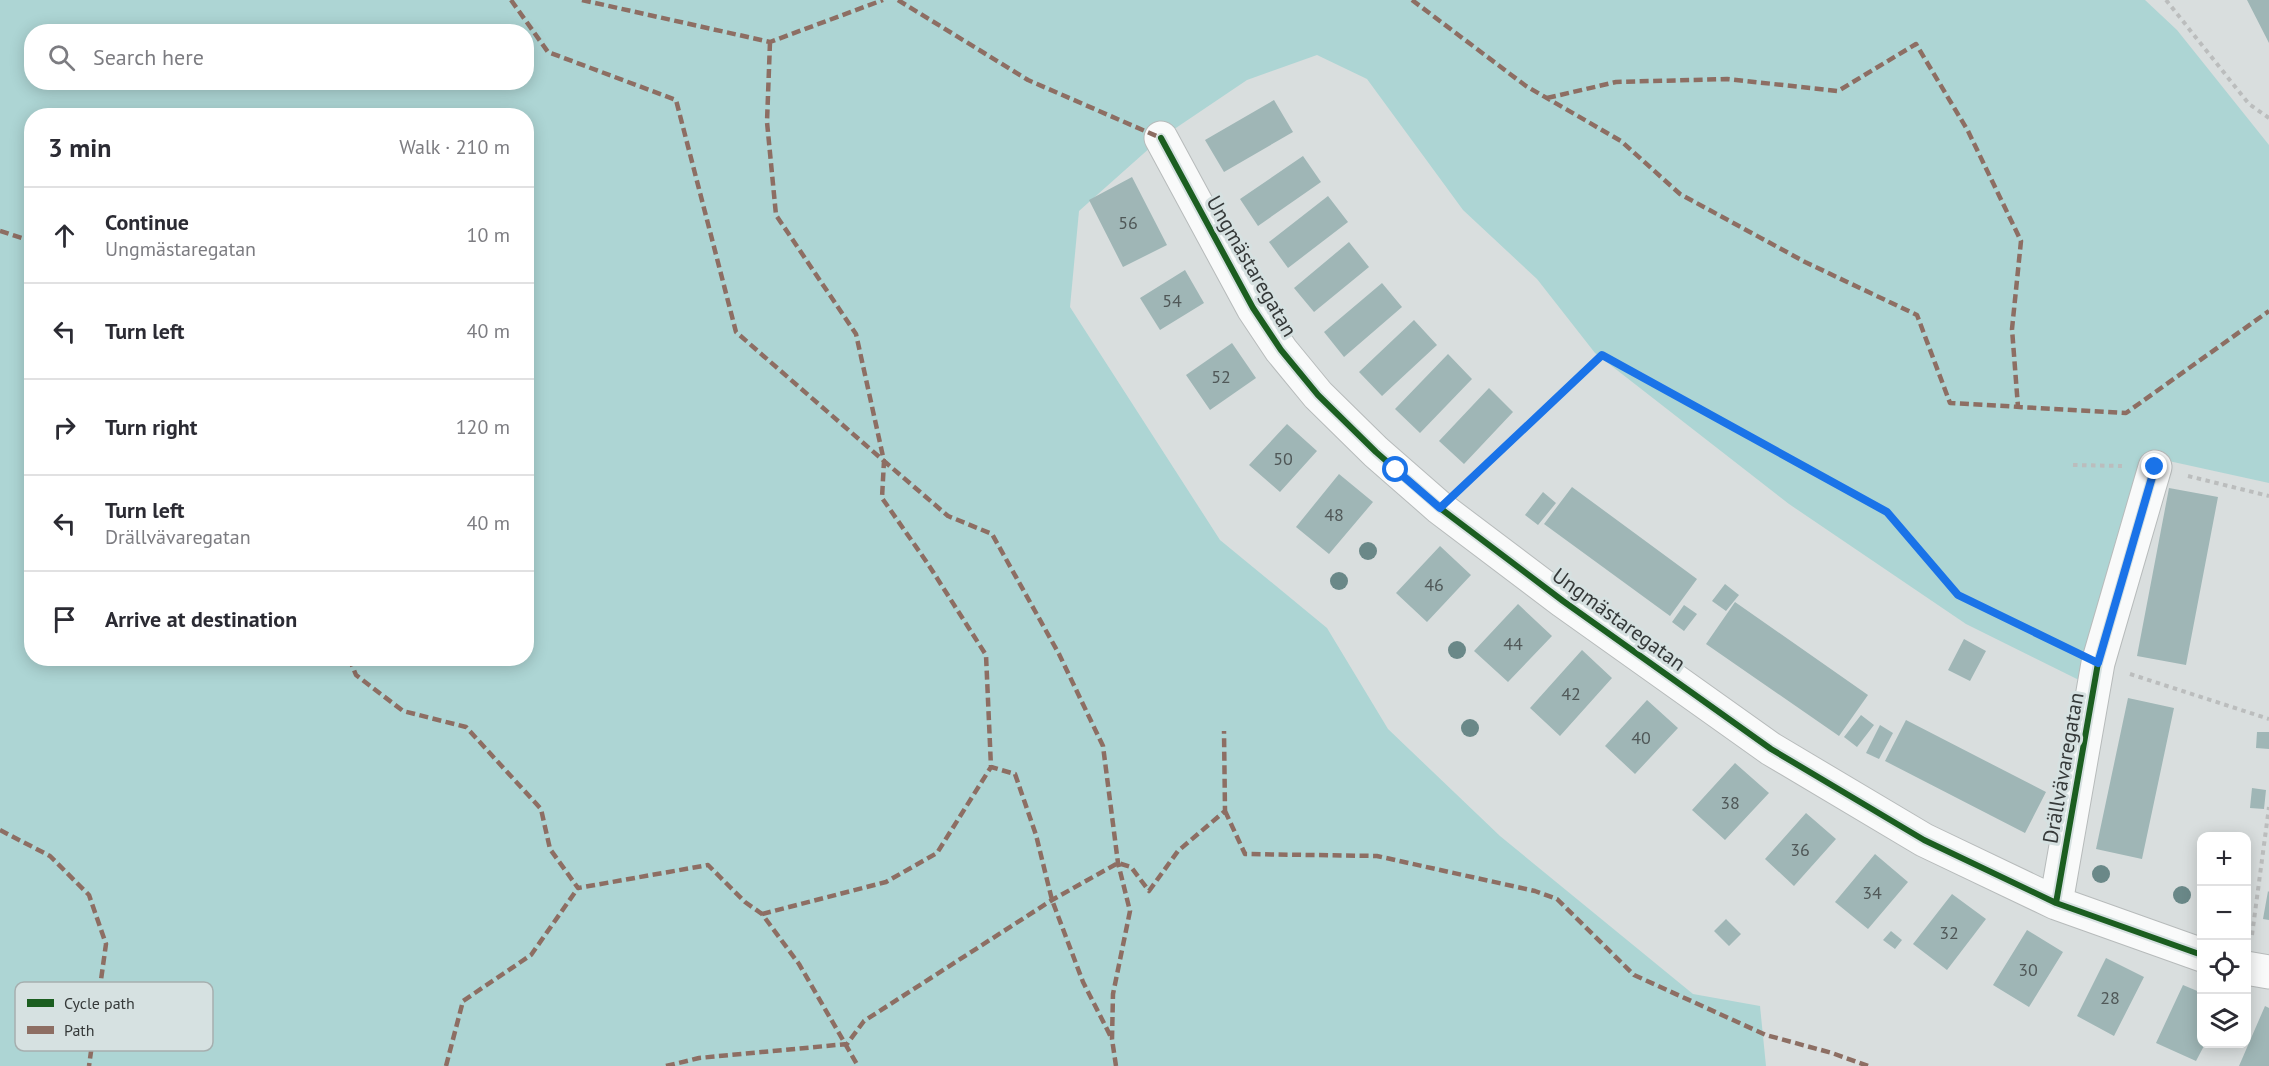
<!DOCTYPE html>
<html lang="en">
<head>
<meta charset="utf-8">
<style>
	:root { --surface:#fff; --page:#f2f2f3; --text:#2b2b33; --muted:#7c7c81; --line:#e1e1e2 }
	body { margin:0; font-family:"PT Sans",sans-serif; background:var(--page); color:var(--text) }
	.controls { position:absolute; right:18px; bottom:18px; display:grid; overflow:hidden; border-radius:12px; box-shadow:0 3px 15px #0003 }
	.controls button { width:54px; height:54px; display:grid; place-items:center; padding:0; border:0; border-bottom:2px solid var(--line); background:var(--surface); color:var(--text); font:30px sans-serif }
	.stop { position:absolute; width:18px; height:18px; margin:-14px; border:4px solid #1a73e8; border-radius:50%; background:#fff }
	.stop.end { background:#1a73e8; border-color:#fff; box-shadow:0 2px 6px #0008 }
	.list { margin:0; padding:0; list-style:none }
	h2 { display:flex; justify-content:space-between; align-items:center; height:78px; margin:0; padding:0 24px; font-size:26px }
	h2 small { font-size:20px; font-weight:400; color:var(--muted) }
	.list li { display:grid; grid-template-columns:39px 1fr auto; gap:18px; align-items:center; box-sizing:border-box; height:96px; padding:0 24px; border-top:2px solid var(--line) }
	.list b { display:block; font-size:22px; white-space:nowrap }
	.list p { margin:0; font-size:20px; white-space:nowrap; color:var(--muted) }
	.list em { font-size:20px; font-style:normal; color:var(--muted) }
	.icon { flex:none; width:33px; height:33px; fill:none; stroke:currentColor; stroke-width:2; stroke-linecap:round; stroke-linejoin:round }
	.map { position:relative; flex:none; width:2269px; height:1066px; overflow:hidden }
	.search { position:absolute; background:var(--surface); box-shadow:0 3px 15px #0003; left:24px; top:24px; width:510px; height:66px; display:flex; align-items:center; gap:15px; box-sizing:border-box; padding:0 21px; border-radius:24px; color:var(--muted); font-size:22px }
	.panel { position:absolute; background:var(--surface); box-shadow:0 3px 15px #0003; left:24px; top:108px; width:510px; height:558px; border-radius:24px }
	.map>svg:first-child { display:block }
	.green { fill:#add5d4; fill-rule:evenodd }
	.building { fill:#9fb6b6 }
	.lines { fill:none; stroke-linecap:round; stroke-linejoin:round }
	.minor-casing { stroke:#b7bbbb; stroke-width:35 }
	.path { stroke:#bbbdbd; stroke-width:4; stroke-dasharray:4.5 4.5; stroke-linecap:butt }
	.minor { stroke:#f9fafa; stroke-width:33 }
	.quiet { stroke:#8d6e63; stroke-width:4.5; stroke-dasharray:9 4.5; stroke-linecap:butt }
	.cycleway-casing { stroke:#d6e1e1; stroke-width:10 }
	.cycleway { stroke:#1b5e20; stroke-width:6 }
	.tree { fill:#6a8888 }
	.route { stroke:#1a73e8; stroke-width:8 }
	.labels { text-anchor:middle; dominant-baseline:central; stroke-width:6; stroke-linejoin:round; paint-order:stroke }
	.number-label { font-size:18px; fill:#505858 }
	.street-label { font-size:21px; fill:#353939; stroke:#d6e1e1 }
	.key { fill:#d6e1e1; stroke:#a6afaf; stroke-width:1.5 }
	.key-label { font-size:16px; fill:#353939 }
</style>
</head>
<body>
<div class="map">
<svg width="2269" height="1066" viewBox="0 0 2269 1066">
	<rect width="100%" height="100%" fill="#d9dede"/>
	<path class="green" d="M0,0H2145L2177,30L2269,145V483L2146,456L2081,681L1966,624L1789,504L1595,353L1537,279L1463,210L1367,79L1317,55L1247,80L1161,138L1079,211L1070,307L1220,540L1327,628L1388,729L1500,836L1693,994L1760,1006L1766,1066H0ZM32,32H526V82H32ZM32,116H526V658H32Z"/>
	<path class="building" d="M2247,0H2269V43Z
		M1274,100L1293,132L1224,172L1205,140Z
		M1303,156L1321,182L1258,226L1240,199Z
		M1132,177L1167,245L1123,267L1089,200Z
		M1328,196L1348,222L1288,268L1269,242Z
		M1349,242L1369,267L1314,312L1294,288Z
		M1185,270L1204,303L1160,330L1140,298Z
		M1382,283L1402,307L1344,357L1324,332Z
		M1414,320L1437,345L1382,396L1359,372Z
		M1232,343L1256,378L1210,410L1186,375Z
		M1448,354L1472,379L1420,433L1395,409Z
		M1489,388L1513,412L1464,464L1439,441Z
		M1287,424L1317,451L1280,492L1249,465Z
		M1339,474L1373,502L1329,554L1296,527Z
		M1572,487L1697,579L1670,616L1544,524Z
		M2169,488L2218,497L2186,665L2137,656Z
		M1543,492L1556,503L1538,525L1525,515Z
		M1440,546L1471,575L1427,622L1396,593Z
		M1725,584L1739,595L1726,611L1712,601Z
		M1735,602L1868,695L1839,736L1706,644Z
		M1518,604L1552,636L1508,682L1474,651Z
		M1684,605L1697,614L1684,631L1672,622Z
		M1964,639L1986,651L1970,681L1948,670Z
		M1582,650L1612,678L1560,736L1530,708Z
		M2128,698L2174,708L2142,859L2096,849Z
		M1647,700L1678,728L1635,774L1605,746Z
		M1861,715L1874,725L1857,747L1844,737Z
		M1906,720L2046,792L2025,833L1885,761Z
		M1880,725L1893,733L1879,759L1866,753Z
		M2257,732H2269V749L2256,748Z
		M1735,763L1769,793L1725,840L1692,810Z
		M2252,788L2266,790L2264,809L2250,808Z
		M1806,813L1836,839L1794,886L1765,859Z
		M1875,854L1908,882L1868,929L1835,902Z
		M2268,891L2269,892V920L2263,919Z
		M1952,894L1986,919L1947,970L1913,944Z
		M1726,919L1741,934L1729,946L1714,931Z
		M2027,930L2063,952L2029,1007L1993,985Z
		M1891,931L1902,940L1895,949L1883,940Z
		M2106,958L2144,977L2114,1036L2077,1016Z
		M2183,985L2202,993V1044H2205L2196,1061L2156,1043Z
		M2265,1006L2269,1008V1066H2239Z"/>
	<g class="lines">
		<defs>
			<path id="minor" d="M1161,138L1253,308L1281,350L1318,395L1376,452L1440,508L1563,601L1771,749L1924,840L2056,903L2202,955
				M2056,903L2098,663L2155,467
				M2246,968L2269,972"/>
		</defs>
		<use href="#minor" class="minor-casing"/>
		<path class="path" d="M2166,0L2249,104L2269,118
			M2073,465L2122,466
			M2188,476L2269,496
			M1464,485L1602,355L1887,512L1958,595L2067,648
			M2130,674L2269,719
			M2252,935L2269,807"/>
		<use href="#minor" class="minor"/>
		<path class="quiet" d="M511,0L548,52L676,100L736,332L884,461L882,498L928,564L986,655L991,767L1015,774L1036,835L1052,900L1083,982L1112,1039
			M582,0L770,42L883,0
			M898,0L1028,80L1161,138
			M1412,0L1526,86L1621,141L1680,194L1805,262L1917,315L1950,403L2126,413L2269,311
			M770,42L767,122L776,215L856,334L884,461L948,516L992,534L1059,654L1103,746L1118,863L1130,911L1113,994L1112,1039L1116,1066
			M1547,98L1616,82L1727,79L1838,91L1916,44L1968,131L2021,241L2012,329L2018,407
			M0,231L22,238L32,244
			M349,658L356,675L403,711L466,727L541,809L550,849L578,888L708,865L745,902L762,914L799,964L858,1066
			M1225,811L1245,854L1377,856L1535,891L1557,899L1634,975L1766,1035L1832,1053L1868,1066
			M0,830L50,856L89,895L106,944L89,1066
			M762,914L886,882L937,853L991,767
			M446,1066L463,1001L531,955L578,888
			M666,1066L699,1058L847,1044L864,1021L1052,900L1118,863L1131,867L1149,891L1178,851L1225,811L1224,731"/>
		<defs>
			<path id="cycleway" d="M1161,138L1253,308L1281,350L1318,395L1376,452L1440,508L1563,601L1771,749L1924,840L2056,903L2202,955
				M2056,903L2098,663L2155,467"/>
		</defs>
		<use href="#cycleway" class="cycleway-casing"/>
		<use href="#cycleway" class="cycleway"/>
	</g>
	<g class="tree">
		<circle cx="1368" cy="551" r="9"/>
		<circle cx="1339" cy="581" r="9"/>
		<circle cx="1457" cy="650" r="9"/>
		<circle cx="1470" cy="728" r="9"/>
		<circle cx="2101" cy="874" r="9"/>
		<circle cx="2182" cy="895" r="9"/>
	</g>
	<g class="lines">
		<path class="route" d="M1396,470L1440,508L1602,355L1887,512L1958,595L2098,663L2155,467"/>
	</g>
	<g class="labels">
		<g class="number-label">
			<text x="1128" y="222">56</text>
			<text x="1172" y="300">54</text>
			<text x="1221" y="376">52</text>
			<text x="1283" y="458">50</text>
			<text x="1334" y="514">48</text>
			<text x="1434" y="584">46</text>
			<text x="1513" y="643">44</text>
			<text x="1571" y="693">42</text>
			<text x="1641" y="737">40</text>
			<text x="1730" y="802">38</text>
			<text x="1800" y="849">36</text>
			<text x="1872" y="892">34</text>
			<text x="1949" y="932">32</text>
			<text x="2028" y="969">30</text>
			<text x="2110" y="997">28</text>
		</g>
		<g class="street-label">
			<text transform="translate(1252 266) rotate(60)">Ungmästaregatan</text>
			<text transform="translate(1619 619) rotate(36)">Ungmästaregatan</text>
			<text transform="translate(2063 768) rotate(-80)">Drällvävaregatan</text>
		</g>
	</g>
	<rect x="15" y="982" width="198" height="69" rx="9" class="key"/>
	<rect x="27" y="999" width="27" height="8" fill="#1b5e20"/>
	<rect x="27" y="1026" width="27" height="8" fill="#8d6e63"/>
	<g class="key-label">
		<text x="64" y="1009">Cycle path</text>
		<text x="64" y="1036">Path</text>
	</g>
</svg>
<div class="controls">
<button>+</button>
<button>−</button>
<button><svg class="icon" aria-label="locate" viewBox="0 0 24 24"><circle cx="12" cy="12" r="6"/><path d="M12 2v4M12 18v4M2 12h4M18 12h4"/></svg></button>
<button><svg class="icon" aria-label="layers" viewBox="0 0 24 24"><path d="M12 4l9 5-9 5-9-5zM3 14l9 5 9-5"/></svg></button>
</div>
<div class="stop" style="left:1396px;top:470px"></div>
<div class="stop end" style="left:2155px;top:467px"></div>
<div class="search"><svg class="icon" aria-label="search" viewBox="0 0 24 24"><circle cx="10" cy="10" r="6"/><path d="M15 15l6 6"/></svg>Search here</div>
<section class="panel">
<h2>3 min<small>Walk · 210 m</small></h2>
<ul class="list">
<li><svg class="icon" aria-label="ahead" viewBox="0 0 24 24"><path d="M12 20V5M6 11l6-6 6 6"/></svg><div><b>Continue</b><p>Ungmästaregatan</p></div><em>10 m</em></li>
<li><svg class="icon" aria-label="left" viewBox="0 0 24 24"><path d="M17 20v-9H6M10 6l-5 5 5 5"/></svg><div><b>Turn left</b></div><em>40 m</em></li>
<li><svg class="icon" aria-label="right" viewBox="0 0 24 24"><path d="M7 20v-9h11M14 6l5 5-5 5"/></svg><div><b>Turn right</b></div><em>120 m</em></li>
<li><svg class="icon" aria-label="left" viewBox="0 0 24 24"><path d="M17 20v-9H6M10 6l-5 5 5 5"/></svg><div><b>Turn left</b><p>Drällvävaregatan</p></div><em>40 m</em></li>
<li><svg class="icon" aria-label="arrive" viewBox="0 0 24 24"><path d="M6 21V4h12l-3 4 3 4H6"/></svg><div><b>Arrive at destination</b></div></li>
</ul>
</section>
</div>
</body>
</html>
